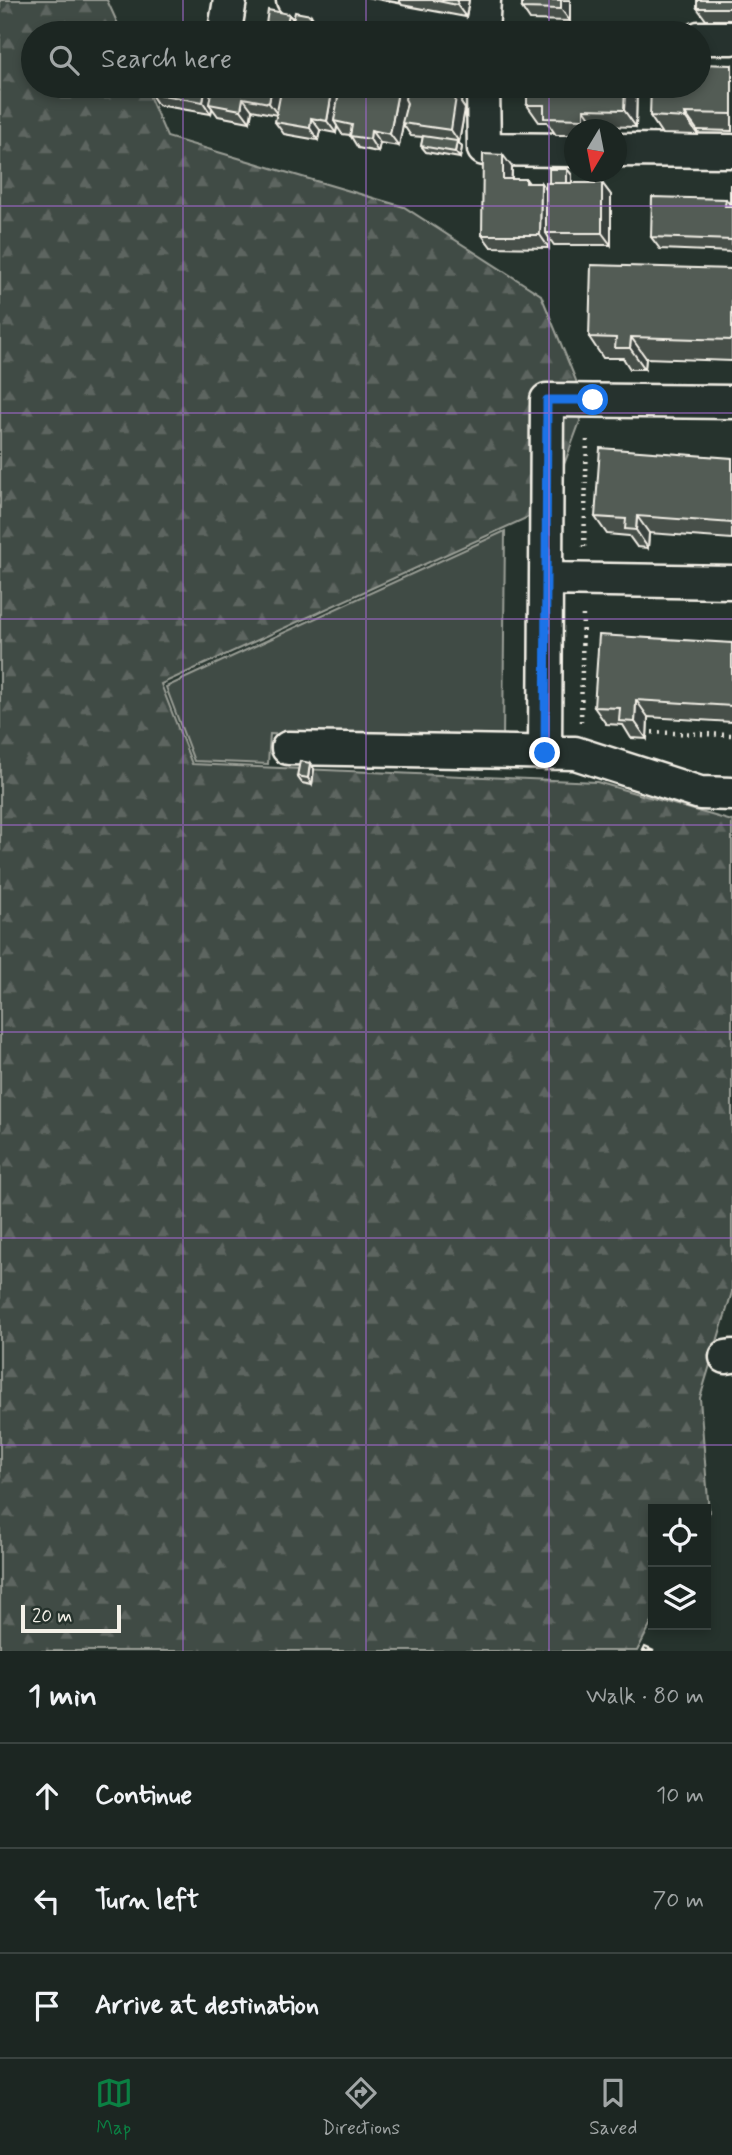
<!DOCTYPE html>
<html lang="en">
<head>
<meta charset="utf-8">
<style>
	:root { --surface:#1c2622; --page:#252e2a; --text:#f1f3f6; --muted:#a0a5a5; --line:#3a4340; --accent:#0b8043 }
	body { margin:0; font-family:Mynerve,sans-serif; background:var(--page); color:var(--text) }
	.controls { position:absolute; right:21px; bottom:21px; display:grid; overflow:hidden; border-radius:0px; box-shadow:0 4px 10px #0003 }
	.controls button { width:63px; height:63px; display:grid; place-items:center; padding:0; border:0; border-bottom:2px solid var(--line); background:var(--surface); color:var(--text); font:35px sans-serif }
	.compass { position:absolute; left:564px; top:119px; width:63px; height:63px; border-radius:50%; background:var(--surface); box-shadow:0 4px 10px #0003; rotate:190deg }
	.scale { position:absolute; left:21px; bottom:18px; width:100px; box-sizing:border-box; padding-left:7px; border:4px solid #f4f1e8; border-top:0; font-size:19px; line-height:24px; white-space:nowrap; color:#f4f1e8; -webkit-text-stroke:5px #26332d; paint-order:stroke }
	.stop { position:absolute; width:21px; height:21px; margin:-16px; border:5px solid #1a73e8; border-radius:50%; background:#fff }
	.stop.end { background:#1a73e8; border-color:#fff; box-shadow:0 2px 7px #0008 }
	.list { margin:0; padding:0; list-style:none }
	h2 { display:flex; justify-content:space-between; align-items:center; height:91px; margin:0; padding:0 28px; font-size:30px }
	h2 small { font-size:23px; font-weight:400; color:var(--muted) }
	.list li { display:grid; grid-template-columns:46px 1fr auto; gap:21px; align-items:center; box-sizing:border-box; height:105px; padding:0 28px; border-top:2px solid var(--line) }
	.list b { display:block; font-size:26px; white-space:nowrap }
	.list em { font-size:23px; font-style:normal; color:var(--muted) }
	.icon { flex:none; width:38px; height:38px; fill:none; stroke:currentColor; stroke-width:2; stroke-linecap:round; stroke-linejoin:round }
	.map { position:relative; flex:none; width:732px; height:1651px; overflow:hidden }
	.search { position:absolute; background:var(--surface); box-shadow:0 4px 10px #0003; left:21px; right:21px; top:21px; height:77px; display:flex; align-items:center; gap:18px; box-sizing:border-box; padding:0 24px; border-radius:38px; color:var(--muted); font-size:26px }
	.sheet { height:406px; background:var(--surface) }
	nav { display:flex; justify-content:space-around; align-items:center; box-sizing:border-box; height:98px; border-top:2px solid var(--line); background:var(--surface); font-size:19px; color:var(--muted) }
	nav a { display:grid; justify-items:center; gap:4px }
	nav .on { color:var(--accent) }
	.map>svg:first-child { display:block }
	.green { fill:#414b45; stroke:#9a9e96; stroke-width:2 }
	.forest { fill:url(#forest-firs); stroke:#9a9e96; stroke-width:2 }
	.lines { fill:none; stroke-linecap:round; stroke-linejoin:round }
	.street-casing { stroke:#f4f1e8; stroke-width:37 }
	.path { stroke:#f4f1e8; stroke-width:4.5; stroke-dasharray:2 5; stroke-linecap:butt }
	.street { stroke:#26332d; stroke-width:32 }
	.wall { fill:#474f49; stroke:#f4f1e8; stroke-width:2 }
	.shaded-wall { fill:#39403c; stroke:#f4f1e8; stroke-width:2 }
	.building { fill:#525c55; stroke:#f4f1e8; stroke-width:2 }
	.route { stroke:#1a73e8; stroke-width:9 }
	.grid { fill:none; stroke:#9f67cb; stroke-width:2; stroke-opacity:0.55 }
</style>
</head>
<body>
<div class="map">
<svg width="732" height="1651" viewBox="0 0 732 1651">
	<defs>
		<pattern id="forest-firs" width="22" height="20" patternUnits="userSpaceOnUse" patternTransform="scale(1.75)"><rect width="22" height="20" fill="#414b45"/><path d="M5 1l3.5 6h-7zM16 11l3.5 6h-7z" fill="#5d6560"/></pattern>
	</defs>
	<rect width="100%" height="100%" fill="#26332d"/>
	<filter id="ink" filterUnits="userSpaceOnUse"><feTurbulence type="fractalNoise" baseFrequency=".0143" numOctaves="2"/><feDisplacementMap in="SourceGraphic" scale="14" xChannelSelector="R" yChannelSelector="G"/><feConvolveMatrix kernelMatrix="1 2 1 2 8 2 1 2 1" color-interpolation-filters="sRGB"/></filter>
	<g filter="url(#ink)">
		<path class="green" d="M505,531L503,741L270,734L268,764L194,761L166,687Z"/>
		<path class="forest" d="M0,0H107L122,33H33V86H145L167,137L404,207L541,295L586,405L548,508L161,684L192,764L597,782L732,821V1292L700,1398L709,1513L706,1520V1509H653V1620L637,1651H0Z"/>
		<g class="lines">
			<defs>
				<path id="street" d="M293,0L462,33
					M226,24L230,0
					M482,33L484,0
					M699,38H732
					M483,86L484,149L574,150
					M616,150L732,151
					M547,579L732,582
					M288,748L575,753L700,793L732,794
					M545,753L547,400L732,402
					M726,1357L732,1356"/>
			</defs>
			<use href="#street" class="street-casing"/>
			<path class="path" d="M584,547L587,440
				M581,722L583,612
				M645,732L732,735"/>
			<use href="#street" class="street"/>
		</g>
		<path class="wall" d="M399,0H469L466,17L402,5Z
			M570,0V21L530,20L522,8Z
			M732,0V20H706L697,8Z
			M732,65V131L697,130L698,135L662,134L650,116Z
			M637,86L636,127L596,126V130H575V135H556L547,122H539L527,105Z
			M463,91L461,103L465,109L459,142H458L462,147L460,158L426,152L421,146L423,137L411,136L403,124L399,146L380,143L378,152L358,148L350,135L342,134L337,126L336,133L320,130L318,140L284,134L275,122L277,115L252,110L250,122L218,116L212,108L211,114L158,105L150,93Z
			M512,167V179H526L529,183L546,190L549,183L567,169L572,175V183H602L611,195V245H554L549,238V248L491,247L482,235Z
			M732,185V252L660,249L651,237L726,199L730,205Z
			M732,269V361L646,358L645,369H630L623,358H603L589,337Z
			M732,458V539L649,533L648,548L637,547L629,536L607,534L595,517Z
			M732,643V722L648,717L647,739L631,738L623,725L606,724L594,707Z
			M310,763L314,769L312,785L302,783L297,776Z"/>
		<path class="shaded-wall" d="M458,0H469L466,17L457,5Z
			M561,0H570V21L561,9Z
			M289,14L293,20L291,33H285Z
			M311,15L315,22L313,33H307Z
			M206,86H216L209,104L212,108L211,114L203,102Z
			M272,86H283L278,115L269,103Z
			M333,86H344L334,121L337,126L336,133L327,121Z
			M399,86H410L399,146L390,134Z
			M454,86H460L463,91L461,103L465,109L459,142L451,130V96Z
			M625,86H637L636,127L624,110Z
			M243,98L252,110L250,122L241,110Z
			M584,109L596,126V130H591L584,119Z
			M685,113L697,130L698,135L686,118Z
			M311,118L320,130L318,140L310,128Z
			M371,130L380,143L378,152L370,139Z
			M457,141L462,147L460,158L455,152Z
			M503,155L512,167L511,191L503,179Z
			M567,169L572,175V191L567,184Z
			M541,183L550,195L546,233L549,238V248L540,235Z
			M602,183L611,195V245L602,233Z
			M631,337L646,358L645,369L630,348Z
			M637,516L649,533L648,548L636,530Z
			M636,700L648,717L647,739L635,722Z
			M310,763L314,769L312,785L308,778Z"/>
		<path class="building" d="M433,0H458L457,5Z
			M522,0H561V9L522,8Z
			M697,0H732V8H697Z
			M268,10L289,14L285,33L265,31Z
			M295,12L311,15L307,33H290Z
			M357,27L375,31V33H356Z
			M699,64L732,65V114L685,113L686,118L650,116L651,86H699Z
			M151,86H206L203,102L150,93Z
			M212,86H272L269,103L243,98L241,110L209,104Z
			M282,86H333L327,121L311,118L310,128L275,122Z
			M340,86H399L390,134L371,130L370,139L350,136L352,125L334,121Z
			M407,86H454L451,96L456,97L451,130L402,123L407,103L405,99Z
			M527,86H625L624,110L584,109V119L544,118V105H527Z
			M423,136L457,141L455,152L421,146Z
			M483,154L503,155V179H526V183H541L540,235H482Z
			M549,169H567V183H549Z
			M546,183H602V233H546Z
			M730,185H732V206H730Z
			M652,197L726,199L725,206H732V240L651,237Z
			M591,265L732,269V340L631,337L630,348H615L616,338L589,337Z
			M600,448L732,458V523L637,516L636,530L625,529L626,519L595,517Z
			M599,635L732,643V706L636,700L635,722L619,721L620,708L594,707Z
			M300,761L310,763L308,778L297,776Z
			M645,1647L654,1651H643Z"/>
	</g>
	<g class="lines" filter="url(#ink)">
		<path class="route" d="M545,753L547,400H593"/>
	</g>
	<path class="grid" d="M183,0V33M366,0V33M549,0V33M183,86V1651M366,86V1651M549,86V1651M0,206H732M0,413H732M0,619H732M0,825H732M0,1032H732M0,1238H732M0,1445H732"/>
</svg>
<div class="controls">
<button><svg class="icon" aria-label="locate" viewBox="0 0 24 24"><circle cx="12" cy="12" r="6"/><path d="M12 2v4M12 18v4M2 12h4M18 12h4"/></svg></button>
<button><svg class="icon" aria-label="layers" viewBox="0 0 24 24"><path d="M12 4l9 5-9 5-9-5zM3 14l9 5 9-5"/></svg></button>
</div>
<svg class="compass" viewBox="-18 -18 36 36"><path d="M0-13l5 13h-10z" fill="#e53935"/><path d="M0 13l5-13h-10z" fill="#a0a5a5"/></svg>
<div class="scale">20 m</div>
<div class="stop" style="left:593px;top:400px"></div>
<div class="stop end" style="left:545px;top:753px"></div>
<div class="search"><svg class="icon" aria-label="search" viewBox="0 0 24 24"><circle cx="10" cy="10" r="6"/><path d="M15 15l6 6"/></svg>Search here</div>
</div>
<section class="sheet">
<h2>1 min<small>Walk · 80 m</small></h2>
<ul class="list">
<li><svg class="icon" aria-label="ahead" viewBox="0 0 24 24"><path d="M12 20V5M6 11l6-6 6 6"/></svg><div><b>Continue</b></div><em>10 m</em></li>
<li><svg class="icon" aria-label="left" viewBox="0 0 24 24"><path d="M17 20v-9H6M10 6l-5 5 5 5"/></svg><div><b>Turn left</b></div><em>70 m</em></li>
<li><svg class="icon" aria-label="arrive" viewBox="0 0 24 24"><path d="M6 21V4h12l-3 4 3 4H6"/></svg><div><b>Arrive at destination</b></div></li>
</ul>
</section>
<nav>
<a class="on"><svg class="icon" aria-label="map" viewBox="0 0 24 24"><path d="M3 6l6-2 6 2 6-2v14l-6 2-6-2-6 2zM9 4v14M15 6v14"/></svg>Map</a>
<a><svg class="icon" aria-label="directions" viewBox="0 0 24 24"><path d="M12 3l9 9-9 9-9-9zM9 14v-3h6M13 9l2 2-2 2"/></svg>Directions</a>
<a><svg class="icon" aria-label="saved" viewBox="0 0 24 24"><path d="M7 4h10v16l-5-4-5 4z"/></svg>Saved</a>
</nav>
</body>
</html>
